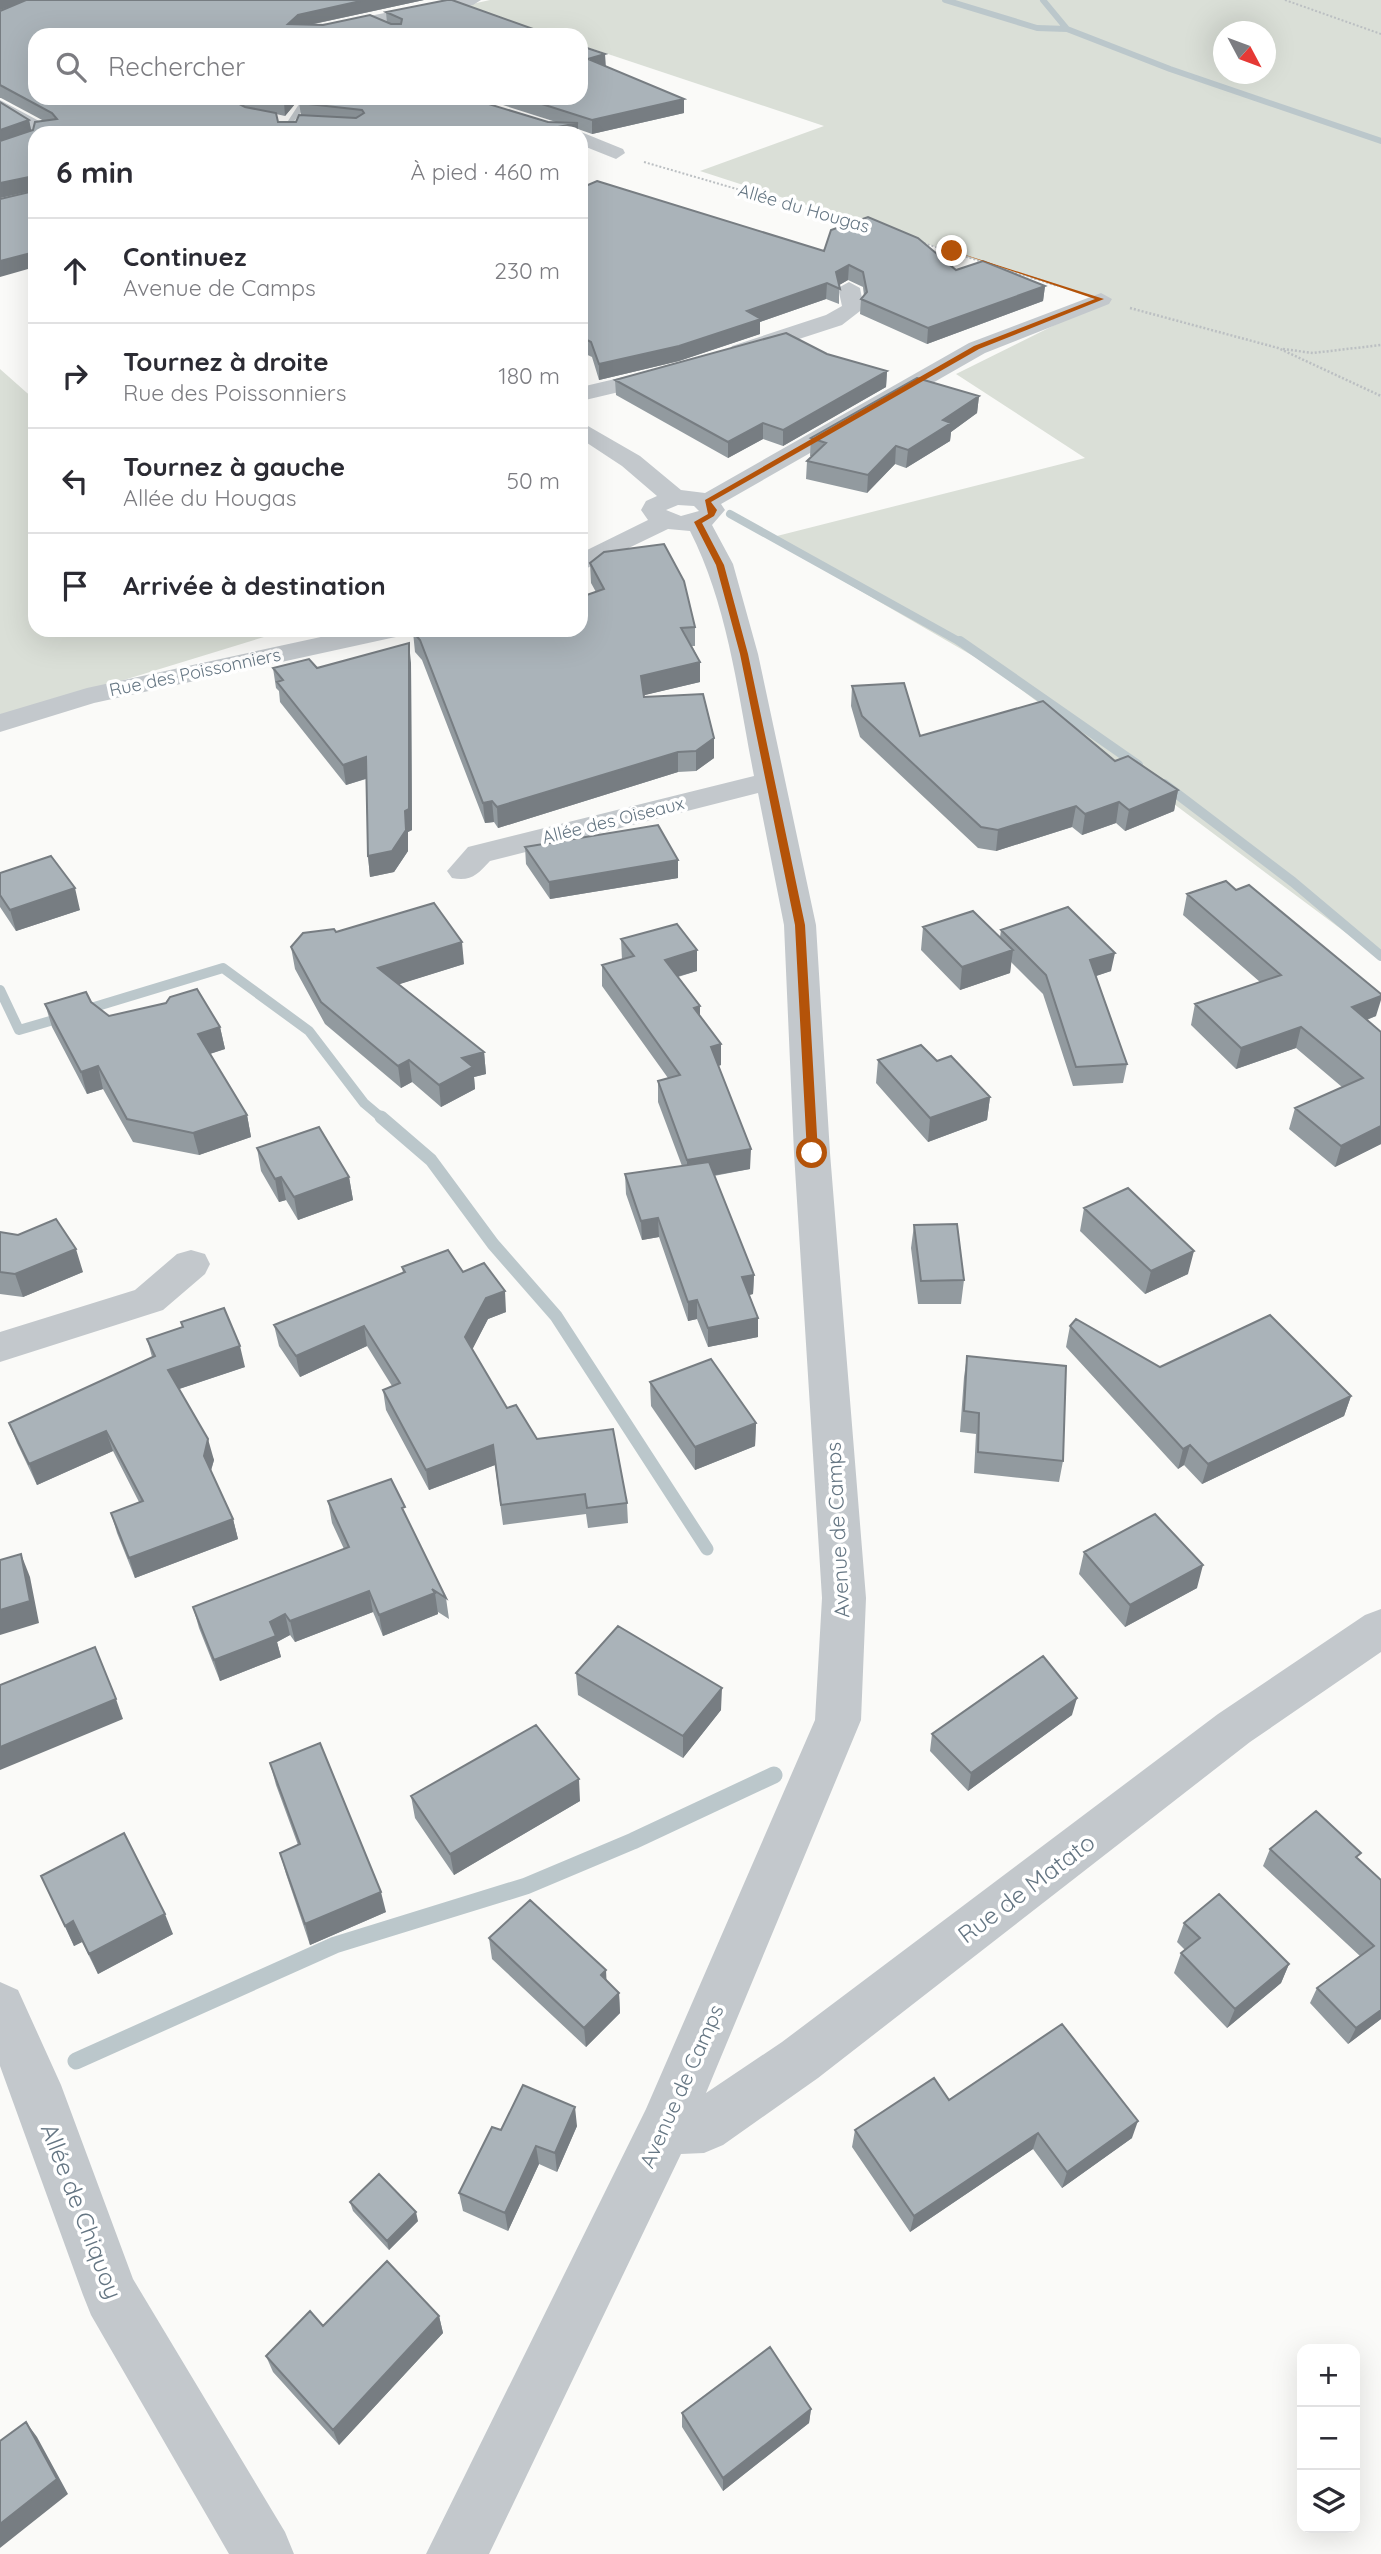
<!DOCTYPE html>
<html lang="fr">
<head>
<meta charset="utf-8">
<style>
	:root { --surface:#fff; --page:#f2f2f3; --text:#2b2b33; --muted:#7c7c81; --line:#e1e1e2 }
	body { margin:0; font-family:Quicksand,sans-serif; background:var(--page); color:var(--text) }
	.controls { position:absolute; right:21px; bottom:21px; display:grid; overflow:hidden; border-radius:14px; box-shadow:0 7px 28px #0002 }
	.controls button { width:63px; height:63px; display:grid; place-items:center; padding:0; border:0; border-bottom:2px solid var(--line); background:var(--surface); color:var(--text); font:35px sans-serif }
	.compass { position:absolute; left:1213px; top:21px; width:63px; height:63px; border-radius:50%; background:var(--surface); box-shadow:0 7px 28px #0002; rotate:131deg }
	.stop { position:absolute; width:21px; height:21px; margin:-16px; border:5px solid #b45309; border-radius:50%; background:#fff }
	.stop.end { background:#b45309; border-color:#fff; box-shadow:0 2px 7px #0008 }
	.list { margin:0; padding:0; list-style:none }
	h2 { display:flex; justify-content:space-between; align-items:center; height:91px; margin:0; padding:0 28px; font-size:30px }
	h2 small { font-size:23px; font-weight:400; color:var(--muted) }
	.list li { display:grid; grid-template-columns:46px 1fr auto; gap:21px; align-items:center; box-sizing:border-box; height:105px; padding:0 28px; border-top:2px solid var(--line) }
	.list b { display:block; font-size:26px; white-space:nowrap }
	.list p { margin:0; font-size:23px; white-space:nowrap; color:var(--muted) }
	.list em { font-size:23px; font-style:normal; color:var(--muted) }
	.icon { flex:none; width:38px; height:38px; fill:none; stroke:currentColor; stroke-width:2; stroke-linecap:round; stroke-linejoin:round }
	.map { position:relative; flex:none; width:1381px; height:2554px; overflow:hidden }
	.search { position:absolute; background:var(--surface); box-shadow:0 7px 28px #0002; left:28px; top:28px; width:560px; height:77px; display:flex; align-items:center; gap:18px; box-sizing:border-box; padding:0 24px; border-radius:21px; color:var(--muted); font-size:26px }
	.panel { position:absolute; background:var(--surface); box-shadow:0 7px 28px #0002; left:28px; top:126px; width:560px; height:511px; border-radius:21px }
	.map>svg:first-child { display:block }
	.green { fill:#dadfd7; fill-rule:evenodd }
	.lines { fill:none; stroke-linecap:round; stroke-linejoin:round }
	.stream-far4 { stroke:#bbc7cb; stroke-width:6 }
	.stream-far3 { stroke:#bbc7cb; stroke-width:8 }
	.stream-far2 { stroke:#bbc7cb; stroke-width:10 }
	.stream-far1 { stroke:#bbc7cb; stroke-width:13 }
	.stream { stroke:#bbc7cb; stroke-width:17 }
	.path-far1 { stroke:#bbbfc2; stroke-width:2; stroke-dasharray:2 2; stroke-linecap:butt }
	.path { stroke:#bbbfc2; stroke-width:2.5; stroke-dasharray:2 2; stroke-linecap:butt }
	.lane { fill:#c3c8cc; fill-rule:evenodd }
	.street { fill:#c3c8cc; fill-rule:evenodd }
	.wall { fill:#929a9f }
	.shaded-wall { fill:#777d82 }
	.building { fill:#aab3b9; stroke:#777d82; stroke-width:2 }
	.route { fill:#b45309 }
	.labels { text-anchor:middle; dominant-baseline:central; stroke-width:7; stroke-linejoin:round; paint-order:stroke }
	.far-street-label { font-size:18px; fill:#657683; stroke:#fff }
	.street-label { font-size:21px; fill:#657683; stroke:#fff }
	.near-street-label { font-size:24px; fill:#657683; stroke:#fff }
</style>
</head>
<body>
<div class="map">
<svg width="1381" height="2554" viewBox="0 0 1381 2554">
	<rect width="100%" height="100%" fill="#fafaf8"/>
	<path class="green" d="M490,0H1381V959L987,664L769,538L1085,458L956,374L1103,301L700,171L824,126L581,45V35H550L463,6ZM1224,32H1266V74H1224Z
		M0,369L35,400V630H287L0,718Z"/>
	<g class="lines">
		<path class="stream-far4" d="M945,0L1037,28L1067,29
			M1043,0L1067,29L1170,69L1381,141"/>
		<path class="stream-far3" d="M730,514L962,643"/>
		<path class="stream-far2" d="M960,641L1138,765
			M1164,784L1293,882L1381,956
			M0,990L19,1030L64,1017
			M81,1011L223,968L309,1031L364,1103L383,1119"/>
		<path class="stream-far1" d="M381,1117L431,1160L493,1244L556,1316L707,1549"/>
		<path class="stream" d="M76,2061L335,1945L526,1886L633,1841L774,1775"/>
		<path class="path-far1" d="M1285,0L1381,34
			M644,162L857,224
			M920,242L1036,279"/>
		<path class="path" d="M1031,277L1058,286
			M1130,308L1278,348L1381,396
			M1283,349L1313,353L1381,345"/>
		<path class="lane" d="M303,98H312L292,124H286Z"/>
		<path class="street" d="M449,0H481L473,5L324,35H292L300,30Z
			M0,100L54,129L57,133H35L0,112Z
			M581,132L623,149L625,153L616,159L581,145Z
			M849,282L860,288L864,308L842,325L740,358L729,351L732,346L826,315L842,306L838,288Z
			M1101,293L1112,299L1109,304L985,353L721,504L725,510L712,525L733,564L758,654L816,925L830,1153L866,1598L861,1720L706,2093L782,2042L1218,1714L1365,1615L1381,1609V1652L1250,1742L818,2078L723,2145L704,2153L681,2154L489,2554H426L646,2109L815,1720L822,1598L794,1153L784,925L758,793L490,861C478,874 471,882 452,878L447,871L468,847L754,776C738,694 728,606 690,531L668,529L581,571V553L648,520L641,510L646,501L657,496L622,466L581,439V422L640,456L681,490L705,493L969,343ZM678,505L694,506L699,511L681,516L666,510Z
			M666,367L674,369L677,374L674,379L581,401V387Z
			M353,630H405L401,636L391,638L94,703L0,732V714L87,688Z
			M191,1250L205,1254L210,1264L205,1274L163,1310L0,1362V1332L135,1290L177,1254Z
			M0,1982L18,1990L61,2085L133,2279L285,2532L294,2554H229L91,2315L83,2295L0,2066Z"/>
	</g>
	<path class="wall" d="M0,0H424L314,24L387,23L386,12L550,35L35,98H300L285,116L276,114L278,122H296L301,115L299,103L556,122L481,98H581L605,54V66L684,113L592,134L578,129V133H35V267L34,191L0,198V102L29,120L31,131L44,121L1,98H0Z
		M581,188L824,251L956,270L1045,286L1043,301L927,344L860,314L861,299L864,296L863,287L848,280L839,285V304L826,299L760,322V334L679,361L599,380L592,357L581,352Z
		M827,354L887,371L886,387L783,446L763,439L728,458L616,395L615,380Z
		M979,396L977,413L951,432L950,441L906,468L895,464L867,493L806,479L807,461L812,456H810L811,438Z
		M590,563L695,627V646H692L700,662V682L644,695V697L714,758L696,771L678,772L498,828L494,822L485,823L422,660L415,652L413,632L581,630L596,592L591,583Z
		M411,663L412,830L408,832V851L394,872L370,877L368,856L366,779L346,785L280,702L279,691L276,688L273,668H317Z
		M852,686L920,736L1178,790L1174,811L1125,831L1116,823L1082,835L1072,827L996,851L978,848L860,737L851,706Z
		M525,847L678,860V878L550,899L526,864Z
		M0,873L80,910L16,931L0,907Z
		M1187,894L1376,1016L1367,1020L1381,1032V1144L1335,1167L1289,1129L1295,1108L1342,1087L1296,1048L1236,1069L1191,1025L1195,1004L1260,982L1183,915Z
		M923,927L1000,937L1001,930L1111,971L1096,976L1127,1064L1123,1083L1073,1086L1043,994L1011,962L1010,973L960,990L921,950Z
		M336,932L464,964L399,984L484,1052L486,1074L474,1077L475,1089L441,1107L412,1082L401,1088L325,1024L295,969L291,947Z
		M621,939L697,950V971L678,977L700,1006V1016L721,1065L718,1066L750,1169L714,1176L754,1275L753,1294L749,1295L758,1337L708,1347L697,1319L688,1321L659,1237L642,1240L626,1194L625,1174L682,1166L658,1102V1081L668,1078L602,986V965L622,960Z
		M91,1002L109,1016L220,1027L225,1049L210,1054L247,1115L251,1137L199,1155L133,1142L103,1089L87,1094L52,1027L45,1004Z
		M878,1060L937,1061L990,1097L987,1120L928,1142L876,1083Z
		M257,1148L349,1177L353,1200L298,1220L286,1200L279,1202L261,1171Z
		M1084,1208L1188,1274L1145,1294L1080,1231Z
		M914,1225L964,1280L961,1304H918L911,1248Z
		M0,1232L83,1272L23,1297L0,1294Z
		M402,1267L463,1272L506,1312L488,1319L472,1349L507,1408L537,1439L627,1503L628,1523L588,1528L586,1514L503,1525L495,1465L429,1490L386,1410L383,1390L392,1386L367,1346L300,1377L279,1346L274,1325L403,1273Z
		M1070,1326L1160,1367L1351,1396L1344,1416L1202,1484L1184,1465L1178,1469L1066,1347Z
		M147,1339L245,1367L179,1389L214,1460L211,1471L233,1519L238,1539L135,1578L117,1533L111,1513L139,1502L113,1451L37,1485L17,1443L9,1423L152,1357Z
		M967,1356L1063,1461L1059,1482L974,1473L976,1434L960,1432L964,1377Z
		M650,1382L756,1423L755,1446L695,1470L651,1406Z
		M328,1501L406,1517L446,1598L449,1619L438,1612V1614L383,1636L373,1612L295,1642L290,1635L277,1642L281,1657L220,1681L199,1628L193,1607L344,1549L332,1523Z
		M1084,1552L1197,1588L1125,1627L1079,1574Z
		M576,1673L721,1710L683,1758L578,1695Z
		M1072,1715L968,1791L930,1751L932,1734Z
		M270,1763L386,1912L310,1945L286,1874L280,1853L298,1845L276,1785Z
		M411,1796L580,1801L454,1875L415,1818Z
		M1270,1849L1359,1859L1381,1880V2019L1348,2044L1310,2003L1317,1988L1360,1956L1263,1866Z
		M41,1876L173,1934L98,1974L82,1942L74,1946Z
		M1184,1923L1289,1964L1281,1983L1227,2028L1174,1973L1181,1953L1185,1950L1177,1942Z
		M489,1938L606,1970V1981L619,1993L620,2013L586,2047L492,1959Z
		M949,2100L1132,2138L1062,2188L1033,2149L910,2232L852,2147L855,2130Z
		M577,2126L557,2172L539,2164L508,2231L463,2211L459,2193L501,2130Z
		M350,2202L418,2221L389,2250L353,2211Z
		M439,2316L443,2333L339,2445L273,2372L266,2356L323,2326Z
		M811,2409L809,2423L723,2491L682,2427V2413Z"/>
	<path class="shaded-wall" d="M0,0H29L0,10Z
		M365,0H424L299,27L288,24L298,15Z
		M605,54L606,68L588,59Z
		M287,98H300L285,116L284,102Z
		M684,99V113L592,134V120Z
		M29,120L32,134L0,145V130Z
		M578,123V133H528Z
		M34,176L35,190L0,198V183Z
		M35,252V267L0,277V261Z
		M849,265L848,280L836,287V272Z
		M827,283L826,299L760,322V334L679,361L599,380V364Z
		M1045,286L1043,301L927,344L928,328Z
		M887,371L886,387L783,446V430Z
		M979,396L977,413L951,432L950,441L906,468L908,450L943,420Z
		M763,423V439L728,458V442Z
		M896,446L895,464L867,493L868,475Z
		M409,643L411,663L412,830L408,832V851L394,872L370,877L368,856L405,811Z
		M700,662V682L641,696V676Z
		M714,738V758L696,771V751Z
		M678,752V772L498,828L497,807Z
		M366,757L368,778L346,785L343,765Z
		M1178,790L1174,811L1125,831L1129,810Z
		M492,801L494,822L485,823L483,803Z
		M1119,802L1116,823L1082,835L1085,814Z
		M1076,806L1072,827L996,851L998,830Z
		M678,860V878L550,899L549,882Z
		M75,888L80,910L16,931L10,910Z
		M462,942L464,964L381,990L378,968Z
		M697,950V971L665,980V960Z
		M1013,950L1010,973L960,990L962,967Z
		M1115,953L1111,971L1087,979L1090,960Z
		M1381,996V1000L1376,1016L1346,1027L1352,1007Z
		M700,1006V1027L694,1008Z
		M220,1027L225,1049L203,1056L198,1034Z
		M1301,1027L1296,1048L1236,1069L1241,1048Z
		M721,1044V1065L711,1068V1047Z
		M484,1052L486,1074L474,1077L475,1089L441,1107L439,1085L462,1058Z
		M409,1060L412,1082L401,1088L398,1066Z
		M98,1066L103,1089L87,1094L81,1072Z
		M990,1097L987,1120L928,1142L930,1118Z
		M247,1115L251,1137L199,1155L193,1133Z
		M1381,1126V1144L1335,1167L1341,1146Z
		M751,1149L750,1169L687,1180V1160Z
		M281,1177L286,1200L279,1202L275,1179Z
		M349,1177L353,1200L298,1220L294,1197Z
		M658,1218L659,1237L642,1240L641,1221Z
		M76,1249L83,1272L23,1297L15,1274Z
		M1194,1251L1188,1274L1145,1294L1151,1271Z
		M754,1275L753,1294L741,1297L742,1277Z
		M505,1291L506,1312L488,1319L468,1358L465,1337L486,1298Z
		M697,1300V1319L688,1321V1302Z
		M758,1318V1337L708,1347V1328Z
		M364,1326L367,1346L300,1377L296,1356Z
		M240,1346L245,1367L173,1391L168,1370Z
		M1351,1396L1344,1416L1202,1484L1208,1464Z
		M756,1423L755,1446L695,1470V1447Z
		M106,1431L113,1451L37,1485L29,1464Z
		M208,1439L214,1460L209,1476L204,1456Z
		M493,1445L495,1465L429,1490L426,1470Z
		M1190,1445L1184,1465L1178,1469L1183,1449Z
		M233,1519L238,1539L135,1578L129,1558Z
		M21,1554L30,1577L39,1623L0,1635V1610Z
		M1203,1565L1197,1588L1125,1627L1130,1605Z
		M369,1591L373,1612L295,1642L290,1621Z
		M435,1593L438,1614L383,1636L379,1615Z
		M285,1614L290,1635L277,1642L281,1657L220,1681L214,1660L270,1622Z
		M722,1688L721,1710L683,1758V1736Z
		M1077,1698L1072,1715L968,1791L971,1773Z
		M116,1699L123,1719L0,1770V1747Z
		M579,1779L580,1801L454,1875L450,1854Z
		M381,1892L386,1912L310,1945L305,1924Z
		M165,1914L173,1934L98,1974L89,1954Z
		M73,1921L82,1942L74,1946L65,1926Z
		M1289,1964L1281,1983L1227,2028L1235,2009Z
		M606,1970L607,1990L601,1975Z
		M619,1993L620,2013L586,2047L584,2028Z
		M1381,2010V2019L1348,2044L1356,2028Z
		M575,2107L577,2126L557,2172L555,2153Z
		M1138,2121L1132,2138L1062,2188L1067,2172Z
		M1038,2133L1033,2149L910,2232L914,2216Z
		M536,2146L539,2164L508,2231L505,2213Z
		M416,2212L418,2221L389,2250L387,2241Z
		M439,2316L443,2333L339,2445L333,2430Z
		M811,2409L809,2423L723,2491V2478Z
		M26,2422L37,2437L68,2494L0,2548V2524Z"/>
	<path class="building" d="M26,0H365L298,15L288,24L323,25L370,15L391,24H401L402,19L386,12L447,0H452L550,35H35V98H228L245,107L276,113L278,122H296L299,115L356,118L364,113L362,110L299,103L303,98H469L548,122L578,123L528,133H35V166H32L35,168V252L0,261V199L34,191V176L0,183V141L33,130L35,122L57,119L52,113L0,85V11Z
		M581,46L605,54L588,59L684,99L592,120L523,98H581Z
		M261,98H287L284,102Z
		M0,102L29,120L0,130Z
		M597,181L824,251L831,230L868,217L918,238L956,270L983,261L1045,286L928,328L861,299L867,292L863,272L849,265L836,272L840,289L827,283L747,311L761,319L679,346L599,364L591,342L581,337V188Z
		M786,333L827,354L887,371L783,430L763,423L728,442L615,380Z
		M917,378L979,396L943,420L951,423L908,450L896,446L868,475L807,461L826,443L811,438Z
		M664,544L684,581L695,627L681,628L700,662L641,676L644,697L703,694L714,738L696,751L678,752L497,807L492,801L483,803L420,640L413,632L424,630H581V597L604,589L590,563L604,552Z
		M409,643V809L405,811L406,830L392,851L368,856L366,757L343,765L277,682L283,680L273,668L309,659L317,668Z
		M904,683L920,736L1043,701L1115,761L1128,756L1178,790L1129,810L1119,802L1085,814L1076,806L998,830L981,827L862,716L852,686Z
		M658,825L678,860L549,882L525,847Z
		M51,856L75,888L10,910L0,895V873Z
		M1226,881L1236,890L1249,885L1381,994V996L1352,1007L1381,1032V1126L1341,1146L1295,1108L1363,1078L1301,1027L1241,1048L1195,1004L1281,975L1187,894Z
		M434,903L462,942L378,968L484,1052L462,1058L473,1067L439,1085L409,1060L398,1066L321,1002L291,947L303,933L334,929L336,932Z
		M1068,907L1115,953L1090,960L1127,1064L1076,1067L1046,975L1001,930Z
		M973,911L1013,950L962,967L923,927Z
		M677,924L697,950L665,960L700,1006L694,1008L721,1044L711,1047L751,1149L687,1160L658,1081L680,1075L602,965L634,956L621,939Z
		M197,989L220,1027L198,1034L247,1115L193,1133L127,1119L98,1066L81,1072L45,1004L86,992L91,1002L109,1016L166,1003L170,997Z
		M921,1045L937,1061L951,1056L990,1097L930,1118L878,1060Z
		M319,1127L349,1177L294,1197L281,1177L275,1179L257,1148Z
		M709,1162L754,1275L742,1277L758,1318L708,1328L697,1300L688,1302L658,1218L641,1221L625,1174Z
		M1128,1188L1194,1251L1151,1271L1084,1208Z
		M56,1219L76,1249L15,1274L0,1272V1232L18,1235Z
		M957,1224L964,1280L921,1281L914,1225Z
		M448,1250L463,1272L484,1263L505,1291L486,1298L465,1337L507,1408L516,1405L537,1439L613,1429L627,1503L587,1508L585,1494L501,1505L493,1445L426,1470L383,1390L400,1383L364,1326L296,1356L274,1325L405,1272L402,1267Z
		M224,1308L240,1346L168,1370L208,1439L204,1456L233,1519L129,1558L111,1513L143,1501L106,1431L29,1464L9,1423L155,1356L147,1339L183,1327L181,1322Z
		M1270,1315L1351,1396L1208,1464L1190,1445L1183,1449L1070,1326L1076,1319L1160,1367Z
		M967,1356L1066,1366L1063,1461L978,1452L979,1413L964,1411Z
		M711,1359L756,1423L695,1447L650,1382Z
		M391,1479L405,1507L402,1508L446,1598L432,1589L435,1593L379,1615L369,1591L290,1621L285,1614L270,1622L276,1636L214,1660L193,1607L349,1547L328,1501Z
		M1155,1514L1203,1565L1130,1605L1084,1552Z
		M21,1554L30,1601L0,1610V1560Z
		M618,1626L722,1688L683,1736L576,1673Z
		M95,1647L116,1699L0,1747V1685Z
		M1043,1656L1077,1698L971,1773L932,1734Z
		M536,1725L579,1779L450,1854L411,1796Z
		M320,1743L381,1892L305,1924L280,1853L300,1844L270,1763Z
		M1316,1811L1361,1853L1356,1857L1381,1880V2010L1356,2028L1317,1988L1374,1946L1270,1849Z
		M124,1833L165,1914L89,1954L73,1921L65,1926L41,1876Z
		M1219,1894L1289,1964L1235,2009L1181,1953L1200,1938L1184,1923Z
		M530,1900L606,1970L601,1975L619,1993L584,2028L489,1938Z
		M1062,2024L1138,2121L1067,2172L1038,2133L914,2216L855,2130L934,2078L949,2100Z
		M523,2085L575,2107L555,2153L536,2146L505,2213L459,2193L492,2127L501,2130Z
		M379,2174L416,2212L387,2241L350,2202Z
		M387,2261L439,2316L333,2430L266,2356L310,2311L323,2326Z
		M770,2347L811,2409L723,2478L682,2413Z
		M26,2422L57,2479L0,2524V2441Z"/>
	<path class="route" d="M950,250L1104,299L979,349L711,502L717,510L714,516L702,523L724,565L748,654L805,925L818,1153L812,1157L807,1153L795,925L740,654L716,565L694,522L708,514L705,500L974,346L1095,299Z"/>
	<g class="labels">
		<g class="far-street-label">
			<text transform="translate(804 208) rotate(16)">Allée du Hougas</text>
			<text transform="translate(195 672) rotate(-12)">Rue des Poissonniers</text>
			<text transform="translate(613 820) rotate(-14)">Allée des Oiseaux</text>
		</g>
		<g class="street-label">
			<text transform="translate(837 1530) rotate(-93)">Avenue de Camps</text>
			<text transform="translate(681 2086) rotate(-66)">Avenue de Camps</text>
		</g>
		<g class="near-street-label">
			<text transform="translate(1026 1888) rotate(-37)">Rue de Matato</text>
			<text transform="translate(82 2211) rotate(69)">Allée de Chiquoy</text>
		</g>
	</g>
</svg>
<div class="controls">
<button>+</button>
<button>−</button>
<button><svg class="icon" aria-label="layers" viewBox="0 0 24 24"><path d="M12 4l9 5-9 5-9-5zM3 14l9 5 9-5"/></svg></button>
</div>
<svg class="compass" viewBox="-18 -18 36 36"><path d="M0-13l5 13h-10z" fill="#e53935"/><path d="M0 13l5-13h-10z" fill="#7c7c81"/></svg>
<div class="stop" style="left:812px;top:1153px"></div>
<div class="stop end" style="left:952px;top:251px"></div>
<div class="search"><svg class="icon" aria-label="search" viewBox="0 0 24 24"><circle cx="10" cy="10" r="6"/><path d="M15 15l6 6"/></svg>Rechercher</div>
<section class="panel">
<h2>6 min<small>À pied · 460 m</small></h2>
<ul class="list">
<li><svg class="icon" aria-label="ahead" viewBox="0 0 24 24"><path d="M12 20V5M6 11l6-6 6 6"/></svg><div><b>Continuez</b><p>Avenue de Camps</p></div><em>230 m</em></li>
<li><svg class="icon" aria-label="right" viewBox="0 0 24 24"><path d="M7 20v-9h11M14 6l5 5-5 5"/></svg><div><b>Tournez à droite</b><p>Rue des Poissonniers</p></div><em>180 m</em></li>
<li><svg class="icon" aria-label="left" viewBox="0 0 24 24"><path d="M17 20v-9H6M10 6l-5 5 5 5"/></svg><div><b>Tournez à gauche</b><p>Allée du Hougas</p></div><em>50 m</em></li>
<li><svg class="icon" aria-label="arrive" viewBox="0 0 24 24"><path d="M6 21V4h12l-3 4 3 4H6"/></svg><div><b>Arrivée à destination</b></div></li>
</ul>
</section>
</div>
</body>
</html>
